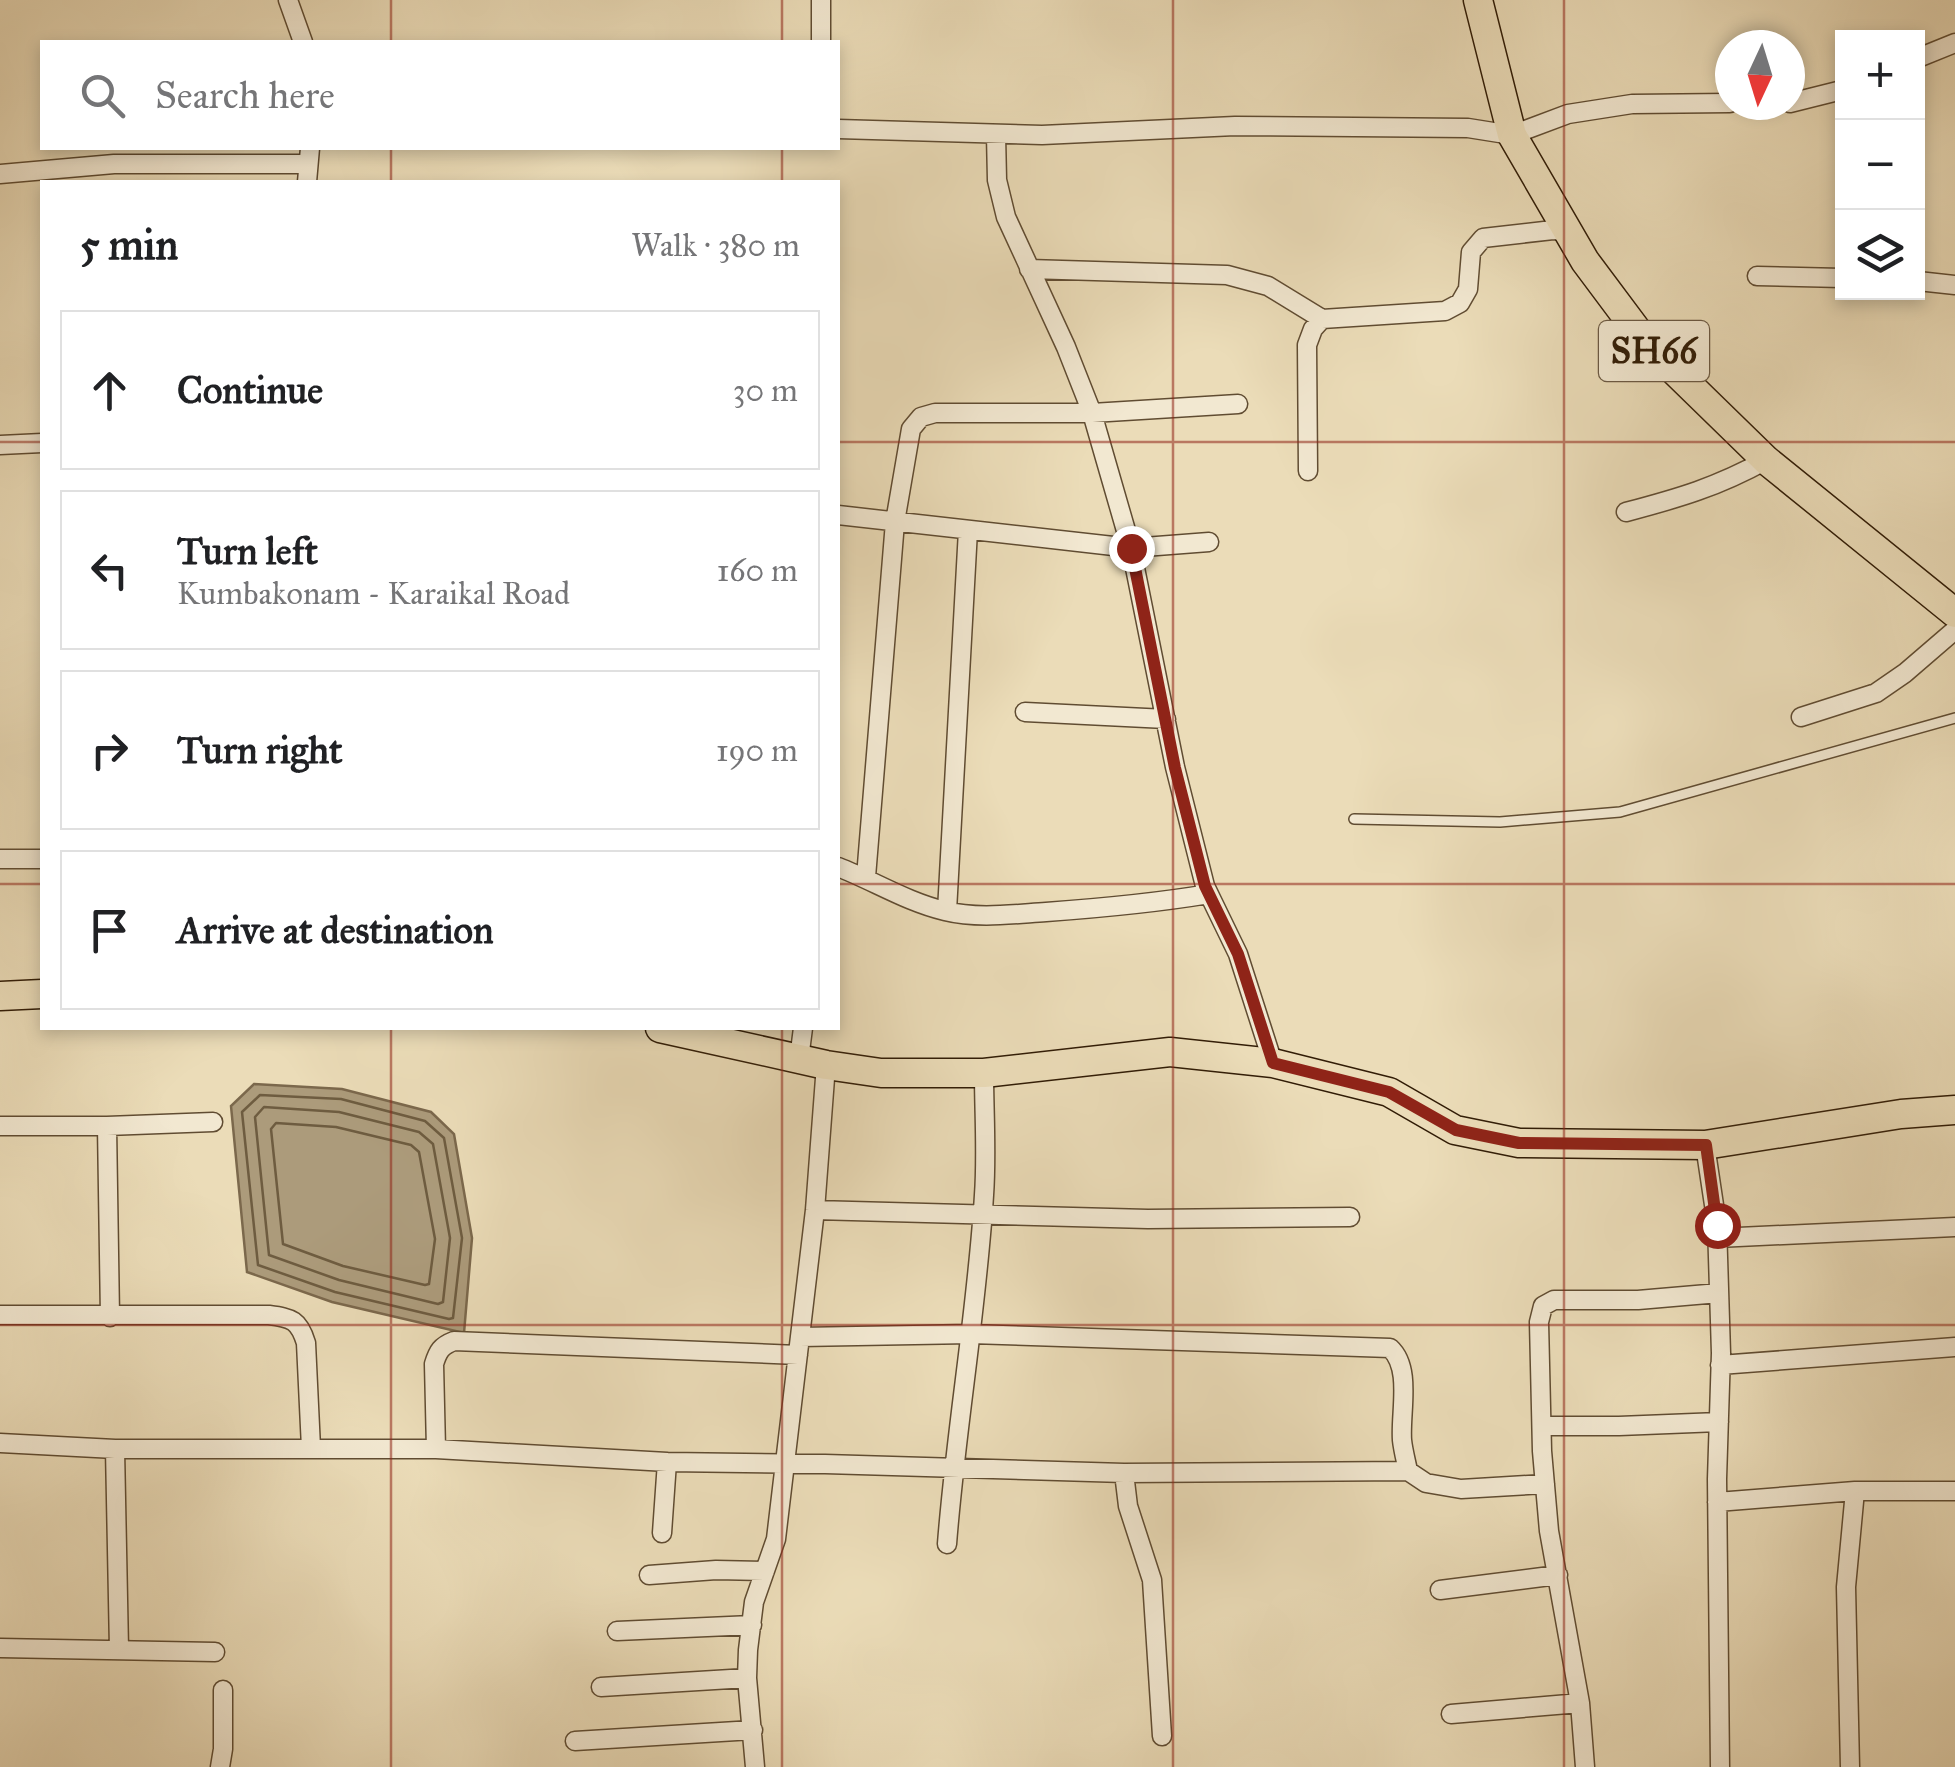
<!DOCTYPE html>
<html lang="en">
<head>
<meta charset="utf-8">
<style>
	:root { --surface:#fff; --page:#f2f2f2; --text:#202124; --muted:#757577; --line:#e0e0e0 }
	body { margin:0; font-family:"IM FELL Great Primer",serif; background:var(--page); color:var(--text) }
	.controls { position:absolute; right:30px; top:30px; display:grid; overflow:hidden; border-radius:0px; box-shadow:0 5px 15px #0003 }
	.controls button { width:90px; height:90px; display:grid; place-items:center; padding:0; border:0; border-bottom:2px solid var(--line); background:var(--surface); color:var(--text); font:50px sans-serif }
	.compass { position:absolute; left:1715px; top:30px; width:90px; height:90px; border-radius:50%; background:var(--surface); box-shadow:0 5px 15px #0003; rotate:184deg }
	.stop { position:absolute; width:30px; height:30px; margin:-22px; border:8px solid #8f2418; border-radius:50%; background:#fff }
	.stop.end { background:#8f2418; border-color:#fff; box-shadow:0 2px 10px #0008 }
	.list { margin:0; padding:0; list-style:none }
	h2 { display:flex; justify-content:space-between; align-items:center; height:130px; margin:0; padding:0 40px; font-size:42px }
	h2 small { font-size:32px; font-weight:400; color:var(--muted) }
	.list li { display:grid; grid-template-columns:65px 1fr auto; gap:30px; align-items:center; box-sizing:border-box; height:160px; margin:0 20px 20px; padding:0 20px; border:2px solid var(--line); border-radius:0px }
	.list b { display:block; font-size:38px; white-space:nowrap }
	.list p { margin:0; font-size:32px; white-space:nowrap; color:var(--muted) }
	.list em { font-size:32px; font-style:normal; color:var(--muted) }
	.icon { flex:none; width:55px; height:55px; fill:none; stroke:currentColor; stroke-width:2; stroke-linecap:round; stroke-linejoin:round }
	.map { position:relative; flex:none; width:1955px; height:1767px; overflow:hidden }
	.search { position:absolute; background:var(--surface); box-shadow:0 5px 15px #0003; left:40px; top:40px; width:800px; height:110px; display:flex; align-items:center; gap:25px; box-sizing:border-box; padding:0 35px; border-radius:0px; color:var(--muted); font-size:38px }
	.panel { position:absolute; background:var(--surface); box-shadow:0 5px 15px #0003; left:40px; top:180px; width:800px; height:850px; border-radius:0px }
	.map>svg:first-child { display:block }
	.water { fill:#ac9b7b; stroke:#7b684c; stroke-width:2.5 }
	.lines { fill:none; stroke-linecap:round; stroke-linejoin:round }
	.shore { stroke:#6e5c40; stroke-width:2.5 }
	.service-casing { stroke:#604c32; stroke-width:12 }
	.minor-casing { stroke:#604c32; stroke-width:21 }
	.primary-casing { stroke:#311c06; stroke-width:31 }
	.service { stroke:#f2e8d1; stroke-width:9 }
	.minor { stroke:#f2e8d1; stroke-width:18 }
	.primary { stroke:#ebdcb8; stroke-width:28 }
	.route { stroke:#8f2418; stroke-width:12 }
	.grid { fill:none; stroke:#8f2418; stroke-width:2.5; stroke-opacity:0.55 }
	.labels { text-anchor:middle; dominant-baseline:central; stroke-width:8; stroke-linejoin:round; paint-order:stroke }
	.shield { fill:#f2e8d1; stroke:#6b5943; stroke-width:2.5 }
	.shield-label { font-size:35px; font-weight:bold; fill:#311c06 }
</style>
</head>
<body>
<div class="map">
<svg width="1955" height="1767" viewBox="0 0 1955 1767">
	<rect width="100%" height="100%" fill="#ebdcb8"/>
	<filter id="stains"><feTurbulence type="fractalNoise" baseFrequency=".002" numOctaves="4"/><feColorMatrix values="0 0 0 0 .2 0 0 0 0 .09 0 0 0 0 .02 0 0 0 .5 -.17"/></filter>
	<radialGradient id="worn" r=".72"><stop offset=".6" stop-color="#630" stop-opacity="0"/><stop offset="1" stop-color="#630" stop-opacity=".3"/></radialGradient>
	<path class="water" d="M254,1084L342,1089L431,1112L454,1134L472,1238L464,1333L332,1302L247,1272L231,1106Z"/>
	<g class="lines">
		<path class="shore" d="M260,1095L341,1099L425,1121L444,1138L462,1238L453,1318L449,1319L335,1292L258,1265L242,1112Z
			M264,1107L339,1112L419,1132L433,1144L450,1238L443,1302L438,1304L339,1280L269,1255L255,1117Z
			M276,1123L336,1127L411,1145L419,1152L435,1239L429,1284L425,1285L343,1266L283,1244L271,1129Z"/>
		<defs>
			<path id="service" d="M1354,819L1500,822L1620,812L1955,718"/>
			<path id="minor" d="M288,0L303,42
				M821,42V0
				M1918,58L1955,43
				M1790,103L1842,90
				M838,129L1042,135L1235,126L1468,128L1512,135L1568,114L1632,104L1730,103
				M996,135L997,180L1006,217L1066,347L1092,413L1131,548L1175,767L1205,886L1238,954L1273,1063
				M0,174L114,164H308
				M307,182L310,148
				M1029,269L1227,275L1268,286L1322,319
				M1757,276L1842,278
				M1918,281L1955,285
				M0,445L42,443
				M1308,471L1307,345L1313,329L1322,319L1445,311L1460,303L1468,289L1471,252L1483,238L1553,230L1567,231
				M1626,512C1679,498 1717,487 1766,460
				M838,515L1131,548L1209,542
				M1025,712L1166,719
				M1801,717L1876,693L1905,673L1955,630
				M0,859H42
				M838,867C874,881 907,902 945,911C977,919 1014,914 1046,912C1101,908 1155,903 1209,894
				M866,877L895,522L911,429L921,417L935,413H1092L1238,404
				M947,911L968,530
				M799,1059L803,1028
				M0,1126H107L213,1122
				M107,1126L110,1317
				M1705,1145L1717,1225L1721,1353L1717,1479L1720,1767
				M815,1210L1148,1219L1350,1217
				M1717,1238L1955,1227
				M0,1315H269C292,1318 299,1320 306,1343L311,1448
				M800,1337L971,1334L1390,1348C1412,1368 1400,1412 1402,1440C1403,1450 1406,1461 1408,1471L1426,1483L1461,1489L1545,1484
				M1720,1365L1955,1347
				M1543,1426H1619L1719,1422
				M0,1443L115,1449H436L667,1462L825,1464L1124,1473L1408,1471
				M115,1449L119,1649
				M436,1449L434,1364C438,1351 441,1346 454,1341L798,1355
				M1124,1473L1128,1506L1152,1580L1162,1736
				M1717,1502L1855,1491H1955
				M662,1533L667,1462
				M947,1544C956,1427 977,1311 984,1195C987,1154 984,1113 984,1073
				M649,1575L716,1570L765,1571
				M1440,1590L1558,1575
				M617,1631L752,1625
				M0,1648L215,1652
				M601,1687L747,1678
				M1451,1714L1580,1703
				M575,1741L753,1730
				M220,1767L223,1749V1690
				M755,1767L747,1678L748,1650L754,1602L776,1539L815,1210L826,1065
				M1585,1767L1580,1703L1549,1531L1542,1451L1539,1322L1543,1306L1554,1300H1638L1719,1293
				M1850,1767L1846,1587L1855,1491"/>
			<path id="primary" d="M1478,0L1512,135L1585,261L1647,344L1766,460L1955,613
				M0,996L42,994
				M660,1028L826,1065L881,1073H984L1170,1052L1273,1063L1389,1092L1455,1130L1519,1143L1705,1145L1901,1114L1955,1110"/>
		</defs>
		<use href="#service" class="service-casing"/>
		<use href="#minor" class="minor-casing"/>
		<use href="#primary" class="primary-casing"/>
		<use href="#service" class="service"/>
		<use href="#minor" class="minor"/>
		<use href="#primary" class="primary"/>
	</g>
	<g class="lines">
		<path class="route" d="M1131,548L1175,768L1205,886L1238,954L1273,1063L1389,1092L1456,1130L1519,1143L1706,1145L1717,1225"/>
	</g>
	<path class="grid" d="M391,0V42M782,0V42M1173,0V1767M1564,0V1767M391,148V182M782,148V182M0,442H42M838,442H1955M0,884H42M838,884H1955M391,1028V1767M782,1028V1767M0,1325H1955"/>
	<g class="labels">
		<rect class="shield" x="1599" y="321" width="110" height="60" rx="8"/>
		<g class="shield-label">
			<text x="1654" y="351">SH66</text>
		</g>
	</g>
	<rect width="100%" height="100%" filter="url(#stains)"/>
	<rect width="100%" height="100%" fill="url(#worn)"/>
</svg>
<div class="controls">
<button>+</button>
<button>−</button>
<button><svg class="icon" aria-label="layers" viewBox="0 0 24 24"><path d="M12 4l9 5-9 5-9-5zM3 14l9 5 9-5"/></svg></button>
</div>
<svg class="compass" viewBox="-18 -18 36 36"><path d="M0-13l5 13h-10z" fill="#e53935"/><path d="M0 13l5-13h-10z" fill="#757577"/></svg>
<div class="stop" style="left:1717px;top:1225px"></div>
<div class="stop end" style="left:1131px;top:548px"></div>
<div class="search"><svg class="icon" aria-label="search" viewBox="0 0 24 24"><circle cx="10" cy="10" r="6"/><path d="M15 15l6 6"/></svg>Search here</div>
<section class="panel">
<h2>5 min<small>Walk · 380 m</small></h2>
<ul class="list">
<li><svg class="icon" aria-label="ahead" viewBox="0 0 24 24"><path d="M12 20V5M6 11l6-6 6 6"/></svg><div><b>Continue</b></div><em>30 m</em></li>
<li><svg class="icon" aria-label="left" viewBox="0 0 24 24"><path d="M17 20v-9H6M10 6l-5 5 5 5"/></svg><div><b>Turn left</b><p>Kumbakonam - Karaikal Road</p></div><em>160 m</em></li>
<li><svg class="icon" aria-label="right" viewBox="0 0 24 24"><path d="M7 20v-9h11M14 6l5 5-5 5"/></svg><div><b>Turn right</b></div><em>190 m</em></li>
<li><svg class="icon" aria-label="arrive" viewBox="0 0 24 24"><path d="M6 21V4h12l-3 4 3 4H6"/></svg><div><b>Arrive at destination</b></div></li>
</ul>
</section>
</div>
</body>
</html>
